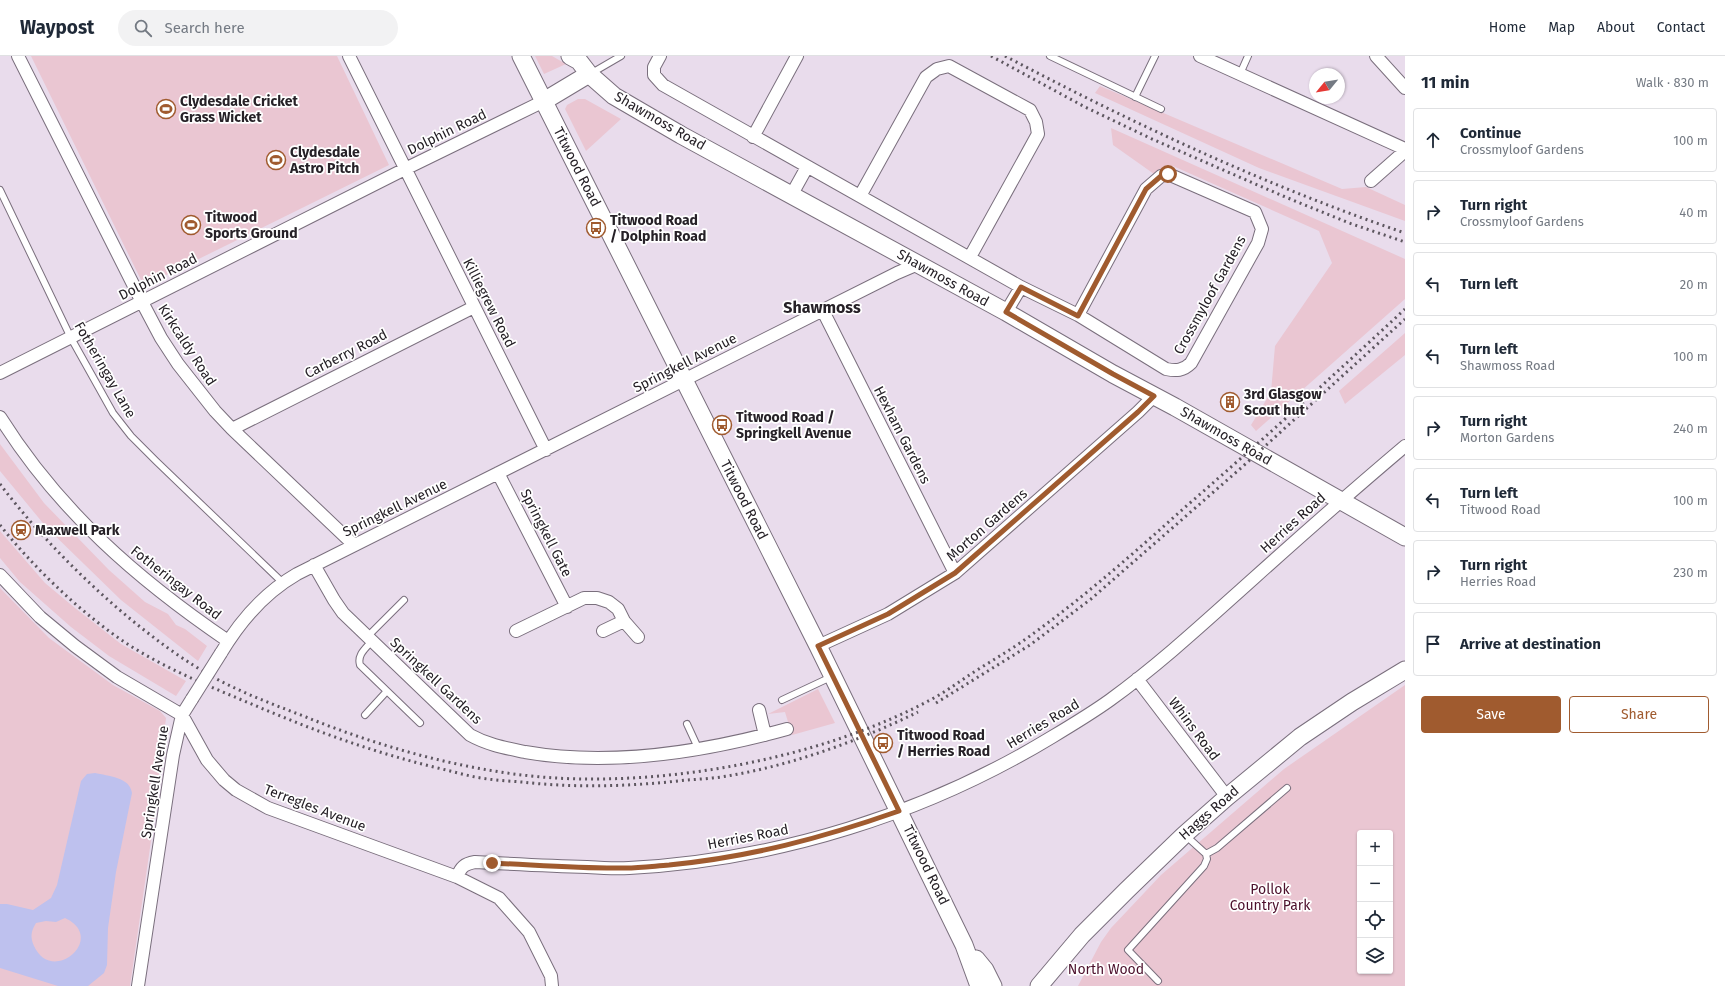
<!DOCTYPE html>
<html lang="en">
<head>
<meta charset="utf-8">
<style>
	:root { --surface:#fff; --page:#f2f2f3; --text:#1f2937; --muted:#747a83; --line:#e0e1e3; --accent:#a05b2f }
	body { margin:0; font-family:"Fira Sans",sans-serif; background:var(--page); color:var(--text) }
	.controls { position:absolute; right:12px; bottom:12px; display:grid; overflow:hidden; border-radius:4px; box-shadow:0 1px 3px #0004 }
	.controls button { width:36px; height:36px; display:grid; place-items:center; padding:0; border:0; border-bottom:1px solid var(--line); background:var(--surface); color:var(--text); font:20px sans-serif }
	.compass { position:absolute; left:1309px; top:12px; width:36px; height:36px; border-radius:50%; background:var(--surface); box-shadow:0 1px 3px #0004; rotate:240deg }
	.stop { position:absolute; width:12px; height:12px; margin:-9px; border:3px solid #a05b2f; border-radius:50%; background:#fff }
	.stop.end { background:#a05b2f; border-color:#fff; box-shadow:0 1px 4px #0008 }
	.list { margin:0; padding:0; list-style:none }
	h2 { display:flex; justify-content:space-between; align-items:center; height:52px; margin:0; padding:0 16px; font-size:17px }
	h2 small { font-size:13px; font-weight:400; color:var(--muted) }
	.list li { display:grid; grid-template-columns:26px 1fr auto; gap:12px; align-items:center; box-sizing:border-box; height:64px; margin:0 8px 8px; padding:0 8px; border:1px solid var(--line); border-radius:4px }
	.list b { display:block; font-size:15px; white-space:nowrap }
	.list p { margin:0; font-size:13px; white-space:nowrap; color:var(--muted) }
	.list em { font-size:13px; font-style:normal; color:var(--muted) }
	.actions { display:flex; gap:8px; padding:12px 16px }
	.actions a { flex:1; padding:9px 0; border:1px solid var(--accent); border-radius:4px; text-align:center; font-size:14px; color:var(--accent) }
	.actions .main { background:var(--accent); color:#fff }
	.icon { flex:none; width:22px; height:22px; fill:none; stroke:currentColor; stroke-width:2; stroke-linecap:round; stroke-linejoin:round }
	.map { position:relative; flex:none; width:1405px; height:930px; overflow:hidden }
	header { display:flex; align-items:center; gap:24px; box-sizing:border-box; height:56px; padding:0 20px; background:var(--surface); border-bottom:1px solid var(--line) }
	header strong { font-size:19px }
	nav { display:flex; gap:22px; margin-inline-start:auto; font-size:14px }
	.search { width:280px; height:36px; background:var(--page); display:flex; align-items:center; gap:10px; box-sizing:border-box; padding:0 14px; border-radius:22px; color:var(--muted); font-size:15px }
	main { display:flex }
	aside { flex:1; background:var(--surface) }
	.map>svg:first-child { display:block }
	.green { fill:#eac6d2; fill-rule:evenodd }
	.water { fill:#bec1ee; fill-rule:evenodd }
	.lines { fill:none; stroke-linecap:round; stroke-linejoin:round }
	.lane-casing { stroke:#7a6f7d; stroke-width:8 }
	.street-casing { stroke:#7a6f7d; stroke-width:14 }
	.secondary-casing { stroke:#7a6f7d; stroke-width:19 }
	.lane { stroke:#fff; stroke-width:6 }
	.street { stroke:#fff; stroke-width:12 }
	.secondary { stroke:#fff; stroke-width:17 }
	.rail { stroke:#5d565f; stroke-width:3; stroke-dasharray:2 4; stroke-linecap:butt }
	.street-bridge-casing { stroke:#7a6f7d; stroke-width:14; stroke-linecap:butt }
	.street-bridge { stroke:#fff; stroke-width:12 }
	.route { stroke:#a05b2f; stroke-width:5 }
	.labels { text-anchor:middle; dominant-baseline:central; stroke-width:3.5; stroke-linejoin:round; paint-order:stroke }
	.poi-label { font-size:14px; font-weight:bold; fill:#262127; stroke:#fff; text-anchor:start }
	.street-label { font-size:14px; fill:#262127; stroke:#fff }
	.park-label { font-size:14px; fill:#4c102c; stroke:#fff }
	.quarter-label { font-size:16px; font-weight:bold; fill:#262127; stroke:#fff }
</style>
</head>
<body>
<header>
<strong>Waypost</strong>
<div class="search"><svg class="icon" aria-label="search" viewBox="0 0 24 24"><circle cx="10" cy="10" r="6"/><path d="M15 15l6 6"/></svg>Search here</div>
<nav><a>Home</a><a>Map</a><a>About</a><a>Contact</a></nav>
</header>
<main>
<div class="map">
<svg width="1405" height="930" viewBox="0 0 1405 930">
	<rect width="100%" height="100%" fill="#e9dcec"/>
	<path class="green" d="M31,0H337L389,109L144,230Z
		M535,0H552L566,8L544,18Z
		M1100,30L1342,133L1366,131L1405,149V165L1259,112L1095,37Z
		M578,43H585L621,63L586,95L565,53L567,49Z
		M1111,72L1405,203V243L1256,375L1251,369L1271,336L1275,290L1332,207L1319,175L1173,110L1154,118L1113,89Z
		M1405,277V299L1345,348L1339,335Z
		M0,388L44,447L109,514L145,546L168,558L176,569L185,573L207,590L198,605L121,544L47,472L0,415Z
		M0,475L45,527L75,552L121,588L186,625L176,640L109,600L71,571L20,526L0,502Z
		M0,532L49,582L113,629L160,655L166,662L152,778L130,930H0Z
		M1405,629V930H1078L1101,886L1111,872L1161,819L1284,713ZM1360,777H1390V915H1360Z
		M818,633L835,667L792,679L785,656L768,658Z"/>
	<path class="water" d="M95,717C108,720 130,721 132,737L116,816L108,872L107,909L104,917L88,930H58L0,912V848H7L33,854L51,842L57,829L81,725L87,718ZM65,862C108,882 52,930 34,890C30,881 31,875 36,867L46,865L56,866Z"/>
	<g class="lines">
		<defs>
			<path id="lane" d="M1050,0L1161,53
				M590,18L621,0
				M1240,18L1248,0
				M1135,41L1155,0
				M0,134L71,282L113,357L131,380L156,405L282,526
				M367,581L404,544
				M372,585C365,593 357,599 360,609L420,667
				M782,644L831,621
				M365,659L387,635
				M687,668L699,694
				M1185,779L1206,798
				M1158,925L1128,894L1204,810L1207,803L1206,798L1217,792L1287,732"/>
			<path id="street" d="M18,0L142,246L161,282L178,308L215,355L232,373L354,489
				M349,0L546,394
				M660,0L654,11V19L663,29L1021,231L1078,259L1166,313C1176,315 1183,315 1191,307L1258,187L1262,173L1255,156L1168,118L1161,120L1146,133L1078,259
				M1200,0L1405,93
				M1376,0L1405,32
				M753,81L797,0
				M1371,125L1405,95
				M792,138L807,111
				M860,140L926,21L937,13L949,10L1030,54L1036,66L1038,78L970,201
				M823,255L955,517
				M1006,256L1021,231
				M0,317L405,113L544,45
				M0,361C59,455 137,523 228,585
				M232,373L474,251
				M498,417L567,551
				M314,509L334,544L343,557L470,679C488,689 506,692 525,696C610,711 704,696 787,673
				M0,519L40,561L75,590L117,621L182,659L207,704L224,724L236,734L268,752L457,821L499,842L529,876L551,920L552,930
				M516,575L584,542H597L609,546L618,553L624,565L638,581
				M603,575L624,565
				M818,590L888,558L955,517L1138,356L1154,340
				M221,597C240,565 264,537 297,518L897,217L918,208
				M1137,623L1227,741
				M759,654L765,679
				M457,821C461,811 464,808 475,806C512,808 550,810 587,811C601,812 615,813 629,812C778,804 925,758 1052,681C1072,669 1092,657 1110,644C1161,607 1206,565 1253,523C1303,478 1353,434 1405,390
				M138,930L173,699L182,659L192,643"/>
			<path id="secondary" d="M521,0L818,590L964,889L979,930
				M570,0L579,5L589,18
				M544,45L589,18L614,40L681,79L1006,256L1113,318L1175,351L1405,481
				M976,903L985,914L993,930
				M1039,930L1082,879L1127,834L1184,779L1227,741L1300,681L1352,646L1405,614"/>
		</defs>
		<use href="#lane" class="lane-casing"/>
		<use href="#street" class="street-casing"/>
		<use href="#secondary" class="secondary-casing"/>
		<use href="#lane" class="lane"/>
		<use href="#street" class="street"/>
		<use href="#secondary" class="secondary"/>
		<path class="rail" d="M991,0L1085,51L1152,83L1283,140L1349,167L1405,186
			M1005,0C1134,68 1267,130 1405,177
			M0,428C49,493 124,565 193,609C228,632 267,646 306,661C382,692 473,717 555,722C676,729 825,701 932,643C947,635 960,625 974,616C993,604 1012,593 1030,580C1084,541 1134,497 1183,453C1258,388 1332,321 1405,253
			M0,469C34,512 83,559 129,589C170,615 216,633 261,652C320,677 379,698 442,713C455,716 468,720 481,722C498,725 515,725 531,727C584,732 635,730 687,724C702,723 718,722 733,719C795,708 861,684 918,656
			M936,647L1030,589L1091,543L1241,412L1405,263"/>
		<defs>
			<path id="street-bridge" d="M192,643L221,597"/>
		</defs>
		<use href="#street-bridge" class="street-bridge-casing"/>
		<use href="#street-bridge" class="street-bridge"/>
	</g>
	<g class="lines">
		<path class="route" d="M492,807C537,809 582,813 626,812C640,812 655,810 669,809C751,801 822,782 899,755L818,590L888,558L955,517L1138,356L1154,340L1113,318L1006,256L1021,231L1078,260L1146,133L1161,120L1168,118"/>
	</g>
	<defs>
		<symbol id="stadium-ring" viewBox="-11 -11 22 22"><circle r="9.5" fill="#fff" stroke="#a05b2f" stroke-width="1.5"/><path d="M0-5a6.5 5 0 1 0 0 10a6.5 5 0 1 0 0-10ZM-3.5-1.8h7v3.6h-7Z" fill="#a05b2f"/></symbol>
		<symbol id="bus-ring" viewBox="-11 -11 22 22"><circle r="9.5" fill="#fff" stroke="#a05b2f" stroke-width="1.5"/><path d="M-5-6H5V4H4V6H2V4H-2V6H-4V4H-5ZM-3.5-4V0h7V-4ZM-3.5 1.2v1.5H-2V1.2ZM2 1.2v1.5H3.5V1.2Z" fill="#a05b2f"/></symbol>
		<symbol id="building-ring" viewBox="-11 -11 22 22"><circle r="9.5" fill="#fff" stroke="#a05b2f" stroke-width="1.5"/><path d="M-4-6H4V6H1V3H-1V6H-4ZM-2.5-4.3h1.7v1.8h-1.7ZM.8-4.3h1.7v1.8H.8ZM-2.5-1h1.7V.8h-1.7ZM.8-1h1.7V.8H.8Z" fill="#a05b2f"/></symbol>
		<symbol id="station-ring" viewBox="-11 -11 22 22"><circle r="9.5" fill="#fff" stroke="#a05b2f" stroke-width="1.5"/><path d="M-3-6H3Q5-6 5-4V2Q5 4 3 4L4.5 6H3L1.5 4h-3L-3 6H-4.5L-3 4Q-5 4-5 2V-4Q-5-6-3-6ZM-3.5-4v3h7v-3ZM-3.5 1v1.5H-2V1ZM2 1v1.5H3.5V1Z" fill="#a05b2f"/></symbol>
	</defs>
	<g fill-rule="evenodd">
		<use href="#stadium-ring" x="155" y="42" width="22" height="22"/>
		<use href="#stadium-ring" x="265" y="93" width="22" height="22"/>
		<use href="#stadium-ring" x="180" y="158" width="22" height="22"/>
		<use href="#bus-ring" x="585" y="161" width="22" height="22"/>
		<use href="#building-ring" x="1219" y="335" width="22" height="22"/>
		<use href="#bus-ring" x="711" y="358" width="22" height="22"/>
		<use href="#station-ring" x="10" y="463" width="22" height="22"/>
		<use href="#bus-ring" x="872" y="676" width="22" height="22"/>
	</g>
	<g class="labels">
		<g class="poi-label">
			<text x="180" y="45">Clydesdale Cricket<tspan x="180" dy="16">Grass Wicket</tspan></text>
			<text x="290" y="96">Clydesdale<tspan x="290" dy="16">Astro Pitch</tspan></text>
			<text x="205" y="161">Titwood<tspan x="205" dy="16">Sports Ground</tspan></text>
			<text x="610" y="164">Titwood Road<tspan x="610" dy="16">/ Dolphin Road</tspan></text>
			<text x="1244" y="338">3rd Glasgow<tspan x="1244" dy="16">Scout hut</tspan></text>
			<text x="736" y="361">Titwood Road /<tspan x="736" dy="16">Springkell Avenue</tspan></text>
			<text x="35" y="474">Maxwell Park</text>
			<text x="897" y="679">Titwood Road<tspan x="897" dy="16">/ Herries Road</tspan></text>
		</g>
		<g class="street-label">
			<text transform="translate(660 65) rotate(30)">Shawmoss Road</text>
			<text transform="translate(447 76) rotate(-26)">Dolphin Road</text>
			<text transform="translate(577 111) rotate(63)">Titwood Road</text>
			<text transform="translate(158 221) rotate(-27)">Dolphin Road</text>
			<text transform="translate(943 222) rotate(29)">Shawmoss Road</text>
			<text transform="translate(1210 239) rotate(-61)">Crossmyloof Gardens</text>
			<text transform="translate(489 247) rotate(63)">Killiegrew Road</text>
			<text transform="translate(187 289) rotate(57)">Kirkcaldy Road</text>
			<text transform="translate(346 298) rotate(-27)">Carberry Road</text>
			<text transform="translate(685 307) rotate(-27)">Springkell Avenue</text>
			<text transform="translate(105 314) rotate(60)">Fotheringay Lane</text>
			<text transform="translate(902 379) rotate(63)">Hexham Gardens</text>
			<text transform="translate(1226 380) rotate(30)">Shawmoss Road</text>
			<text transform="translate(744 444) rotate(63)">Titwood Road</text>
			<text transform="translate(395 452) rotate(-26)">Springkell Avenue</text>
			<text transform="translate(1293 467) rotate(-42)">Herries Road</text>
			<text transform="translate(987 469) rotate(-41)">Morton Gardens</text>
			<text transform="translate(546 477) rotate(63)">Springkell Gate</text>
			<text transform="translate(176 527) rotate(38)">Fotheringay Road</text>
			<text transform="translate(436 625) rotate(43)">Springkell Gardens</text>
			<text transform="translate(1043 668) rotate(-31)">Herries Road</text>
			<text transform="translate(1194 673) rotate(53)">Whins Road</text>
			<text transform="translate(155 726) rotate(-81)">Springkell Avenue</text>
			<text transform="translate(315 752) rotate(21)">Terregles Avenue</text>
			<text transform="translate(1209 757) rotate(-41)">Haggs Road</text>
			<text transform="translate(748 781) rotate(-11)">Herries Road</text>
			<text transform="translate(926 809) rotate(64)">Titwood Road</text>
		</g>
		<g class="park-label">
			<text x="1270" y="833">Pollok<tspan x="1270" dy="16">Country Park</tspan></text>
			<text x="1106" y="913">North Wood</text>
		</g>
		<g class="quarter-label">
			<text x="822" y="251">Shawmoss</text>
		</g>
	</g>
</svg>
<div class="controls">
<button>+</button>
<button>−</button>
<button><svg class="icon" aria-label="locate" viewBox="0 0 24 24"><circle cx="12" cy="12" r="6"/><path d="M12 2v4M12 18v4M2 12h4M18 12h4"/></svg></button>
<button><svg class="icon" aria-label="layers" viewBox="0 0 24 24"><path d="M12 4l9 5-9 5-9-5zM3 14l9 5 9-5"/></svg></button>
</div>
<svg class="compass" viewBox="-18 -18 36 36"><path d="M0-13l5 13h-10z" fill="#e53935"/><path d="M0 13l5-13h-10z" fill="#747a83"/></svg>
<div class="stop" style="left:1168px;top:118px"></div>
<div class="stop end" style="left:492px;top:807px"></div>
</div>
<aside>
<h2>11 min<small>Walk · 830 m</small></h2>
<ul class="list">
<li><svg class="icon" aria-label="ahead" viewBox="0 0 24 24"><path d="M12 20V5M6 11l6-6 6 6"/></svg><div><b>Continue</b><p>Crossmyloof Gardens</p></div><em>100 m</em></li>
<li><svg class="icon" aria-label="right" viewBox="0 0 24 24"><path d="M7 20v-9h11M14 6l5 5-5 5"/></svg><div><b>Turn right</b><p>Crossmyloof Gardens</p></div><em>40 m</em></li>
<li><svg class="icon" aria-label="left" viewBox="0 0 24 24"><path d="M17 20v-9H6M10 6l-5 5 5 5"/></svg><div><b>Turn left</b></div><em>20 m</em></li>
<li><svg class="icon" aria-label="left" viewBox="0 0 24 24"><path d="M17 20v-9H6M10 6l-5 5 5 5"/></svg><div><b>Turn left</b><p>Shawmoss Road</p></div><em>100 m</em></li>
<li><svg class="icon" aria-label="right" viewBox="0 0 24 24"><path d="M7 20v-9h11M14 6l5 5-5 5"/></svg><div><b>Turn right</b><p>Morton Gardens</p></div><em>240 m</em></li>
<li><svg class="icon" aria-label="left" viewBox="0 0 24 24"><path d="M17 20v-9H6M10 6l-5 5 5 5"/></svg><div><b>Turn left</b><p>Titwood Road</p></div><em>100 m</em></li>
<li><svg class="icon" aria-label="right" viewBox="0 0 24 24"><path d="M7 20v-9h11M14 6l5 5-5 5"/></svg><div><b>Turn right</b><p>Herries Road</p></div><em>230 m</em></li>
<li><svg class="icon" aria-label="arrive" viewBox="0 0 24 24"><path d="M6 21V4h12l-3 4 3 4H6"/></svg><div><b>Arrive at destination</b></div></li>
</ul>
<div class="actions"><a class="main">Save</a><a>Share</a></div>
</aside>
</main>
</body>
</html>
